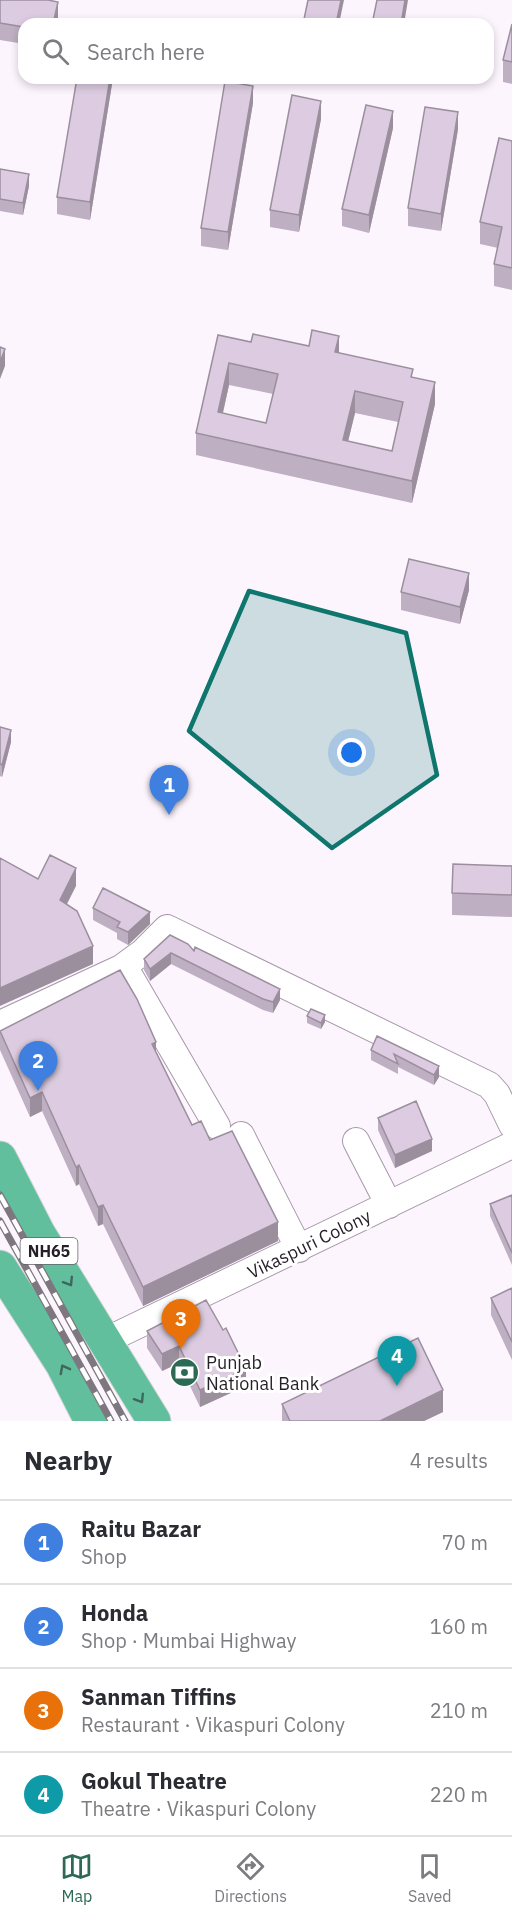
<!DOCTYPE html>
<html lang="en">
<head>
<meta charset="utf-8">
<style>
	:root { --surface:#fff; --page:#f2f2f3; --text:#2b2b33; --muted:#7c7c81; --line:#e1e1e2; --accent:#2d6a55 }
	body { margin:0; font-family:"IBM Plex Sans",sans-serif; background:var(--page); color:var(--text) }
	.you { position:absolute; left:352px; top:753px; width:21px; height:21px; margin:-15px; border:4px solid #fff; border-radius:50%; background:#1a73e8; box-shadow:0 0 0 9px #1a73e833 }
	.badge { display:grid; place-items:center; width:39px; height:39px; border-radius:50%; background:var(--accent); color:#fff; font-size:20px; font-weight:700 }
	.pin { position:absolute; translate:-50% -50px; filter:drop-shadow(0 2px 3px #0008) }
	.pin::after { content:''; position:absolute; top:32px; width:21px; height:18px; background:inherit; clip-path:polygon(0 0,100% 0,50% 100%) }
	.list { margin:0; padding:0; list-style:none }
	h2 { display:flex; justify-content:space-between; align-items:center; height:78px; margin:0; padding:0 24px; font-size:26px }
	h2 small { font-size:20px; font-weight:400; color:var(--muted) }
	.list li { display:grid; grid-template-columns:39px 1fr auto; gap:18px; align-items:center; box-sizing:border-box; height:84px; padding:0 24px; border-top:2px solid var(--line) }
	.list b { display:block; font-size:22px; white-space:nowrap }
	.list p { margin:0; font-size:20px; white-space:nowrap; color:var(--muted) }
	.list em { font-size:20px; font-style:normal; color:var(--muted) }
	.icon { flex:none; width:33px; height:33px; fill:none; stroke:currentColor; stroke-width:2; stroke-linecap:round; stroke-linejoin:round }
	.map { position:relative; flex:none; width:512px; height:1421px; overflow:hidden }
	.search { position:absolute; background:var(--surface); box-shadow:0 3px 9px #0003; left:18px; right:18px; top:18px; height:66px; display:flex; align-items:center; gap:15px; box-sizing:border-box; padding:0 21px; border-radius:18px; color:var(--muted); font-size:22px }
	.sheet { height:414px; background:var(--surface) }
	nav { display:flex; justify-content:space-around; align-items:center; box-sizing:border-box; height:84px; border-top:2px solid var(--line); background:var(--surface); font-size:16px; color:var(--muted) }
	nav a { display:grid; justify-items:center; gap:3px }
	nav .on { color:var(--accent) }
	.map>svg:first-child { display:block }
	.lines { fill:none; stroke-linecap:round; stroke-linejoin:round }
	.minor-casing { stroke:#a797aa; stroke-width:28 }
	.highway-casing { stroke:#d8d7d8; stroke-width:35 }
	.minor { stroke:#fff; stroke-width:26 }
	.highway { stroke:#61bf9e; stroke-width:33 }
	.rail-casing { stroke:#7e777f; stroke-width:7 }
	.rail { stroke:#fff; stroke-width:4.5; stroke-dasharray:14; stroke-linecap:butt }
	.wall { fill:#beafc2; fill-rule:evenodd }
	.shaded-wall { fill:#9b8f9e }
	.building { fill:#ddcce1; stroke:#9b8f9e; stroke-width:1.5; fill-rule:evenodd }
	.oneway { stroke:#40675d }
	.marked { fill:#0f766e; fill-opacity:0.2; stroke:#0f766e; stroke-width:4.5; stroke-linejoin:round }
	.labels { text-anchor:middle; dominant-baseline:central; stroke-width:6; stroke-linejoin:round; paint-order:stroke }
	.shield { fill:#fff; stroke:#666268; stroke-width:1.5 }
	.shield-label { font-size:16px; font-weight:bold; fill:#251f27 }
	.street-label { font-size:18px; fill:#251f27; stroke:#fff }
	.poi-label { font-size:18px; fill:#251f27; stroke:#fff; text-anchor:start }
</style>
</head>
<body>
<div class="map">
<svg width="512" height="1421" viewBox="0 0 512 1421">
	<rect width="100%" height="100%" fill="#fdf5fe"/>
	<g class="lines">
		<defs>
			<path id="minor" d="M121,968L143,952L167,928L489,1085L497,1094L512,1125
				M0,1024L121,968L128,973L217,1126
				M241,1135L299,1249
				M356,1141L389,1205
				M105,1341L512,1145"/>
			<path id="highway" d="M0,1158L39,1234L154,1421
				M0,1267L62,1364L91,1421"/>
		</defs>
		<use href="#minor" class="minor-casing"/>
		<use href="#highway" class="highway-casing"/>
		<use href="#minor" class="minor"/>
		<use href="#highway" class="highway"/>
		<defs>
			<path id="rail" d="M0,1195L125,1421
				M0,1221L111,1421"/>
		</defs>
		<use href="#rail" class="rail-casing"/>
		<use href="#rail" class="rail"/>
	</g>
	<path class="wall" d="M0,0L58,19L24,24V44L0,40Z
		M512,24V84L503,82V60Z
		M77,78H113L90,220L57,214V197Z
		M253,103L228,250L201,246V228Z
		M321,119L299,232L270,227V210Z
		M393,128L369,233L342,226V209Z
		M458,129L441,231L408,226V208Z
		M512,141V290L494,286V264L498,248L480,244V222Z
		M0,169L29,186L23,215L0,211Z
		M218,335L251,342L339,353L413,377L435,404L412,503L196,455V433ZM229,385L273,394L266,423L223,413ZM355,413L398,422L392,451L348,441Z
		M469,590L460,624L401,610V592Z
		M0,727L11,742L2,777L0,776Z
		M512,866V917L452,915V893Z
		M93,908L150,924L128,945L117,939V933L93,920Z
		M170,935L194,951L280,1000L273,1013L263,1010L171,964L150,981L144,970V959Z
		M307,1016L325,1022L321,1029L307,1023Z
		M0,1031L156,1052L192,1125L210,1140L278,1241L143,1306L103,1224L98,1226L79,1184L76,1186L42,1111L30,1117L0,1050Z
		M377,1036L439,1077L434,1085L398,1067V1074L371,1060V1050Z
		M378,1118L432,1151L395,1168L378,1130Z
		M512,1195V1265L490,1216V1204Z
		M512,1288V1360L491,1315V1298Z
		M147,1331L246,1369V1386L200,1407L179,1363L162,1371L147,1348Z
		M282,1404L443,1412L424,1421H282Z"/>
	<path class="shaded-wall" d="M341,0H344L339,24H336Z
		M405,0H408L404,24H401Z
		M58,2V19L57,24H53Z
		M110,78H113L90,220V202Z
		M253,86V103L228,250V232Z
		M321,101V119L299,232V215Z
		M393,111V128L369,233V215Z
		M458,112V129L441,231V214Z
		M29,174V186L23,215V203Z
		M339,336V358L335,352Z
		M5,349V366L0,379V362Z
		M229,363V385L218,434V412Z
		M435,382V404L412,503V481Z
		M355,391V413L343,462V440Z
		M469,573V590L460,624V607Z
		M11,730V742L2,777V765Z
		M76,868V886L60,918V900Z
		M150,912V924L128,945V932Z
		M93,946V964L0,1006V988Z
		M171,953V964L150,981V969Z
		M280,989V1000L273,1013V1002Z
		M325,1015V1022L321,1029V1023Z
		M156,1042V1061L152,1044Z
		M439,1066V1077L434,1085V1075Z
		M42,1092V1111L30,1117V1098Z
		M432,1139V1151L395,1168V1155Z
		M79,1165V1184L76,1186V1167Z
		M103,1205V1224L98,1226V1207Z
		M278,1222V1241L143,1306V1287Z
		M179,1346V1363L162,1371V1354Z
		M246,1369V1386L200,1407V1390Z
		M443,1390V1412L424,1421H380Z"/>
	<path class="building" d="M0,0H48L58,2L53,24H24V27L0,23Z
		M308,0H341L336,24H303Z
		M377,0H405L401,24H372Z
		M512,24V62L503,60Z
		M77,78H110L90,202L57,197Z
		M225,81L253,86L228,232L201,228Z
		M292,95L321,101L299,215L270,210Z
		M366,105L393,111L369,215L342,209Z
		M425,107L458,112L441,214L408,208Z
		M499,138L512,141V268L494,264L502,227L480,222Z
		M0,169L29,174L23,203L0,199Z
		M312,330L339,336L335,352L413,369L411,377L435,382L412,481L196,433L218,335L251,342L253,334L309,346ZM229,363L278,374L266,423L218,412ZM355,391L403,402L392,451L343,440Z
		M0,347L5,349L0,362Z
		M409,559L469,573L460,607L401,592Z
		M0,727L11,730L2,765L0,764Z
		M50,855L76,868L60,900L77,911L93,946L0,988V858L38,879Z
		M453,864L512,866V895L452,893Z
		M103,888L150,912L128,932L117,927L120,922L93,908Z
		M170,935L188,944L194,951L195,947L280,989L273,1002L263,999L171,953L150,969L144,959Z
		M120,970L137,999L156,1042L152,1044L192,1125L201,1121L210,1140L232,1131L278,1222L143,1287L103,1205L98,1207L79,1165L76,1167L42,1092L30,1098L0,1031Z
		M311,1009L325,1015L321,1023L307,1016Z
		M377,1036L439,1066L434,1075L394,1054L398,1064L371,1050Z
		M416,1101L432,1139L395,1155L378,1118Z
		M512,1195V1253L490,1204Z
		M512,1288V1342L491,1298Z
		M206,1300L223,1330L226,1328L246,1369L200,1390L179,1346L162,1354L147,1331Z
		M418,1338L443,1390L380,1421H290L282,1404Z"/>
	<defs><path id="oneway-chevron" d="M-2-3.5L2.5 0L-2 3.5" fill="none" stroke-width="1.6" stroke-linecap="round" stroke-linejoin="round" transform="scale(1.5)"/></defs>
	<g class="oneway">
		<use href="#oneway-chevron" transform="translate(69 1282) rotate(58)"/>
		<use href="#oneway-chevron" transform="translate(64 1369) rotate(-118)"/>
		<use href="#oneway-chevron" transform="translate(140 1399) rotate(58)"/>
	</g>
	<path class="marked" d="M249,591L406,633L437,775L332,848L189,731Z"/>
	<defs>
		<symbol id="bank-disc" viewBox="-11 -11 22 22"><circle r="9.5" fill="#2d6a55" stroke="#fff"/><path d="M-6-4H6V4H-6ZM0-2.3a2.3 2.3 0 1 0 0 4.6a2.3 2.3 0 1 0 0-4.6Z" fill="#fff"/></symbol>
	</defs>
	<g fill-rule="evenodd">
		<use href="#bank-disc" x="168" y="1356" width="33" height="33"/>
	</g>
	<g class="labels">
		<rect class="shield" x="20.5" y="1238" width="57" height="26" rx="4.5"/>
		<g class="shield-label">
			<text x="49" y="1251">NH65</text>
		</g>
		<g class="street-label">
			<text transform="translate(309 1244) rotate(-26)">Vikaspuri Colony</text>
		</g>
		<g class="poi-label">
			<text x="206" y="1362">Punjab<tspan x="206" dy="21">National Bank</tspan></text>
		</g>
	</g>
</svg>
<div class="you"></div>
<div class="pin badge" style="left:169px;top:815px;background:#3f7fe0">1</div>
<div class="pin badge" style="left:38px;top:1091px;background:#3f7fe0">2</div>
<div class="pin badge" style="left:181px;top:1349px;background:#e8710a">3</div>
<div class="pin badge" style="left:397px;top:1386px;background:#0f9aa8">4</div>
<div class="search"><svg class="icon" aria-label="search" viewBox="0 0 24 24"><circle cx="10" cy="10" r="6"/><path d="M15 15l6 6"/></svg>Search here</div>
</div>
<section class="sheet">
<h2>Nearby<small>4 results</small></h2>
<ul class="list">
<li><span class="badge" style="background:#3f7fe0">1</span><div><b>Raitu Bazar</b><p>Shop</p></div><em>70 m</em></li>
<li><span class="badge" style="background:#3f7fe0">2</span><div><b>Honda</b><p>Shop · Mumbai Highway</p></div><em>160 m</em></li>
<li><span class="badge" style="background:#e8710a">3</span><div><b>Sanman Tiffins</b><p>Restaurant · Vikaspuri Colony</p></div><em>210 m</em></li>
<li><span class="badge" style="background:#0f9aa8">4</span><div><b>Gokul Theatre</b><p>Theatre · Vikaspuri Colony</p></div><em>220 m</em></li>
</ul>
</section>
<nav>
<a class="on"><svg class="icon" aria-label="map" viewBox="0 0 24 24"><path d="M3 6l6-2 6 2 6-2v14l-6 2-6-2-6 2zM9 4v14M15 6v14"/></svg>Map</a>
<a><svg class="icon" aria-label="directions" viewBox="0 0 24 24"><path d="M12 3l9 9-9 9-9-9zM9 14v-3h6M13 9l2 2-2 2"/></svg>Directions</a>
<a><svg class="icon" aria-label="saved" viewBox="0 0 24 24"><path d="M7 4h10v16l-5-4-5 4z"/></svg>Saved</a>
</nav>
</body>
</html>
